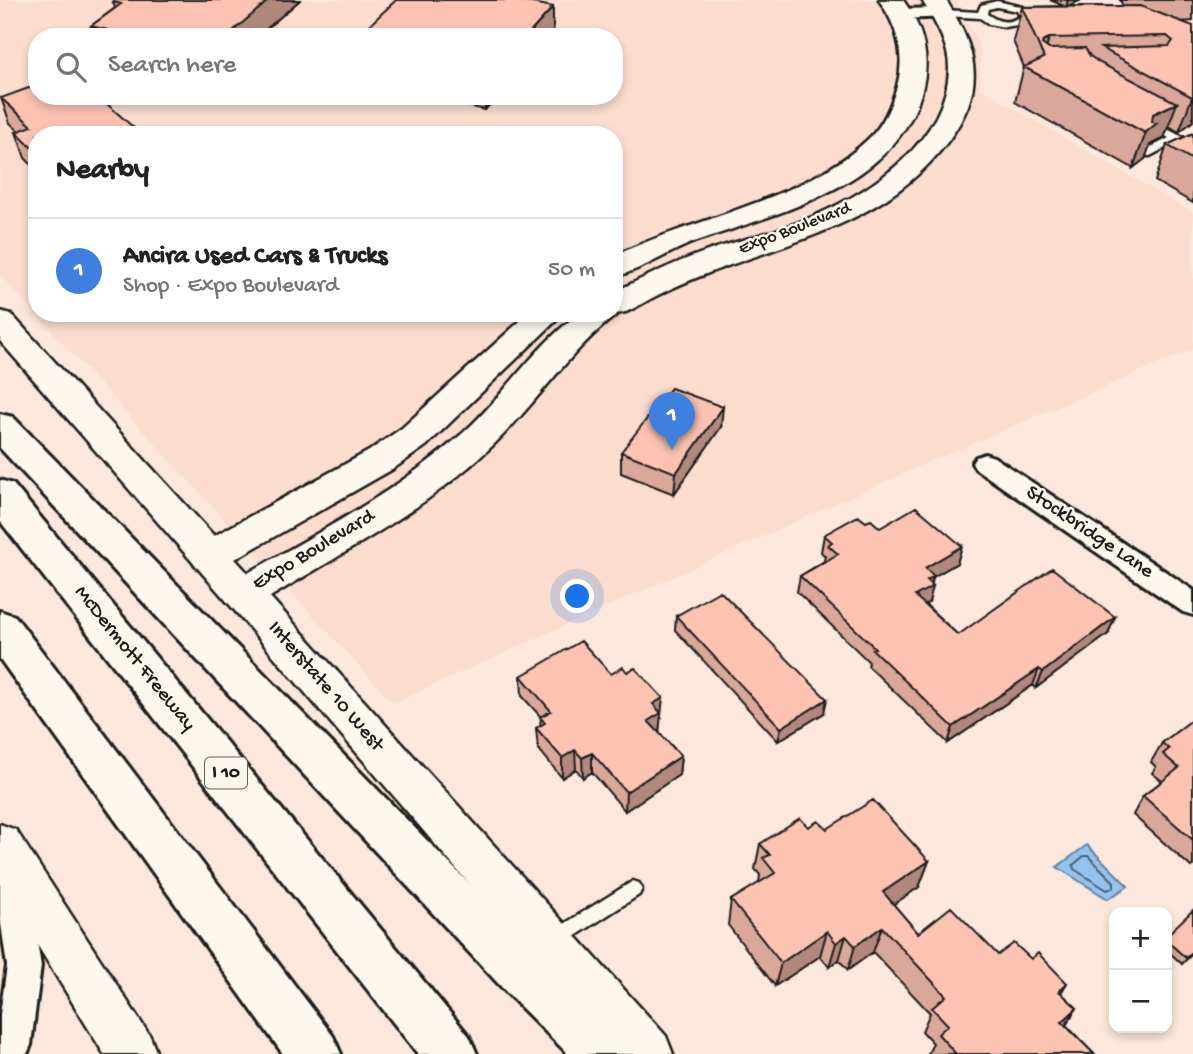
<!DOCTYPE html>
<html lang="en">
<head>
<meta charset="utf-8">
<style>
	:root { --surface:#fff; --page:#f6f6f6; --text:#222; --muted:#767676; --line:#e0e0e0; --accent:#0b8043 }
	body { margin:0; font-family:"Gochi Hand",sans-serif; background:var(--page); color:var(--text) }
	.controls { position:absolute; right:21px; bottom:21px; display:grid; overflow:hidden; border-radius:14px; box-shadow:0 4px 10px #0003 }
	.controls button { width:63px; height:63px; display:grid; place-items:center; padding:0; border:0; border-bottom:2px solid var(--line); background:var(--surface); color:var(--text); font:35px sans-serif }
	.you { position:absolute; left:578px; top:597px; width:24px; height:24px; margin:-18px; border:5px solid #fff; border-radius:50%; background:#1a73e8; box-shadow:0 0 0 10px #1a73e833 }
	.badge { display:grid; place-items:center; width:46px; height:46px; border-radius:50%; background:var(--accent); color:#fff; font-size:23px; font-weight:700 }
	.pin { position:absolute; translate:-50% -58px; filter:drop-shadow(0 2px 4px #0008) }
	.pin::after { content:''; position:absolute; top:37px; width:24px; height:21px; background:inherit; clip-path:polygon(0 0,100% 0,50% 100%) }
	.list { margin:0; padding:0; list-style:none }
	h2 { display:flex; justify-content:space-between; align-items:center; height:91px; margin:0; padding:0 28px; font-size:30px }
	h2 small { font-size:23px; font-weight:400; color:var(--muted) }
	.list li { display:grid; grid-template-columns:46px 1fr auto; gap:21px; align-items:center; box-sizing:border-box; height:105px; padding:0 28px; border-top:2px solid var(--line) }
	.list b { display:block; font-size:26px; white-space:nowrap }
	.list p { margin:0; font-size:23px; white-space:nowrap; color:var(--muted) }
	.list em { font-size:23px; font-style:normal; color:var(--muted) }
	.icon { flex:none; width:38px; height:38px; fill:none; stroke:currentColor; stroke-width:2; stroke-linecap:round; stroke-linejoin:round }
	.map { position:relative; flex:none; width:1193px; height:1054px; overflow:hidden }
	.search { position:absolute; background:var(--surface); box-shadow:0 4px 10px #0003; left:28px; top:28px; width:595px; height:77px; display:flex; align-items:center; gap:18px; box-sizing:border-box; padding:0 24px; border-radius:28px; color:var(--muted); font-size:26px }
	.panel { position:absolute; background:var(--surface); box-shadow:0 4px 10px #0003; left:28px; top:126px; width:595px; height:196px; border-radius:28px }
	.map>svg:first-child { display:block }
	.built { fill:#fbdccf; fill-rule:evenodd }
	.water { fill:#92c4ef; stroke:#63819b; stroke-width:2 }
	.lines { fill:none; stroke-linecap:round; stroke-linejoin:round }
	.shore { stroke:#4b5f70; stroke-width:2 }
	.lane-casing { stroke:#1c1c1c; stroke-width:5 }
	.street-casing { stroke:#1c1c1c; stroke-width:6 }
	.secondary-casing { stroke:#1c1c1c; stroke-width:5 }
	.highway-casing { stroke:#1c1c1c; stroke-width:6 }
	.lane { fill:#fbf7ec; fill-rule:evenodd }
	.street { fill:#fbf7ec; fill-rule:evenodd }
	.secondary { fill:#fbf7ec; fill-rule:evenodd }
	.highway { fill:#fbf7ec; fill-rule:evenodd }
	.wall { fill:#d9a89a; stroke:#1c1c1c; stroke-width:2 }
	.shaded-wall { fill:#b0887d; stroke:#1c1c1c; stroke-width:2 }
	.building { fill:#fcc3b3; stroke:#1c1c1c; stroke-width:2 }
	.labels { text-anchor:middle; dominant-baseline:central; stroke-width:5; stroke-linejoin:round; paint-order:stroke }
	.far-street-label { font-size:18px; fill:#1c1c1c; stroke:#fbf7ec }
	.shield { fill:#fbf7ec; stroke:#5f5e5a; stroke-width:2 }
	.shield-label { font-size:19px; font-weight:bold; fill:#1c1c1c }
	.street-label { font-size:21px; fill:#1c1c1c; stroke:#fbf7ec }
</style>
</head>
<body>
<div class="map">
<svg width="1193" height="1054" viewBox="0 0 1193 1054">
	<rect width="100%" height="100%" fill="#fbe7db"/>
	<filter id="ink" filterUnits="userSpaceOnUse"><feTurbulence type="fractalNoise" baseFrequency=".0143" numOctaves="2"/><feDisplacementMap in="SourceGraphic" scale="14" xChannelSelector="R" yChannelSelector="G"/><feConvolveMatrix kernelMatrix="1 2 1 2 8 2 1 2 1" color-interpolation-filters="sRGB"/></filter>
	<g filter="url(#ink)">
		<path class="built" d="M0,0H956L980,49V89L1193,213V349L919,466L393,703L0,275ZM37,37H614V96H37ZM37,135H614V313H37Z"/>
		<path class="water" d="M1087,845L1128,886L1108,899L1057,867Z"/>
		<g class="lines">
			<path class="shore" d="M1084,856H1088L1114,882V887L1107,890L1074,869L1073,865Z"/>
			<defs>
				<path id="lane" d="M997,1L1023,7L1030,17L1018,25L1004,27L989,24L980,18L944,16L939,13L944,10L978,12L981,5ZM997,7L1017,11L1020,16C1009,25 998,22 987,14L988,9Z
					M1151,121L1193,142V149L1177,142L1150,156H1142V152L1169,138L1147,126V122Z
					M633,881L639,883L642,889L639,895L560,946L554,948L548,946L545,940L548,934Z"/>
				<path id="street" d="M944,8L953,13L950,17L900,19L891,14L900,9Z
					M985,454L994,457L1193,590V615L1183,612L976,469L972,463L976,457Z
					M10,859L21,864L26,874L41,966L31,1045L27,1054H0V1014L7,966L0,917V863Z"/>
				<path id="secondary" d="M879,0H903C923,28 931,57 922,90C896,187 779,212 697,241C669,251 643,270 614,277V256C694,217 813,199 874,133C886,119 892,103 897,86C906,55 897,26 879,0Z
					M922,0H946C978,52 987,88 948,141C876,238 759,244 658,295C648,300 637,307 626,312C625,312 616,314 616,315C567,353 534,407 489,449C424,510 346,551 270,597L666,1036L673,1054H615L230,605L0,341V311L11,314L214,536L369,451L402,428L529,313H564L426,446L393,469L235,559L248,573C323,530 399,490 464,432C505,395 534,346 580,313H614V292C643,278 671,264 702,253C738,240 777,232 812,217C873,191 947,141 949,68C949,43 934,21 922,0Z
					M0,824L16,830L150,1036L157,1054H104L0,884Z"/>
				<path id="highway" d="M0,414L13,417L544,960L623,1036L631,1054H568L508,994L0,448Z
					M0,480L13,484L469,1036L477,1054H418L0,521Z
					M0,611L15,616L333,1036L341,1054H283L0,659Z"/>
			</defs>
			<use href="#lane" class="lane-casing"/>
			<use href="#street" class="street-casing"/>
			<use href="#secondary" class="secondary-casing"/>
			<use href="#highway" class="highway-casing"/>
			<use href="#lane" class="lane"/>
			<use href="#street" class="street"/>
			<use href="#secondary" class="secondary"/>
			<use href="#highway" class="highway"/>
		</g>
		<path class="wall" d="M115,0H300L257,37H94L91,26L115,8L113,2Z
			M1050,0H1081L1067,6H1123L1120,0H1193V21L1180,22L1193,27V121L1179,132L1169,126L1164,138L1150,145L1145,159L1133,168L1015,102L1024,67L1013,41L1022,7L1064,6Z
			M423,96H497L485,110Z
			M1,98L142,135H37V170L25,158L16,132L19,131L10,123Z
			M1193,133V203L1155,181L1167,145Z
			M721,427L674,494L621,473V452Z
			M866,522L880,528L962,546L957,563L933,577L929,602L925,604L958,635L1108,634L1036,688L1033,685L948,743L868,666L869,662L797,592L800,576L824,561L825,556L821,552L824,535Z
			M676,616L824,713L778,741L675,630Z
			M611,674L661,718H660L659,732L681,756L679,775L625,811L592,772L583,778L576,769L562,778L538,748L536,728L540,726L541,717L522,696L521,676Z
			M1193,719V866L1191,867L1133,815L1143,796L1162,781L1152,773L1156,767L1151,762L1162,743Z
			M808,827L827,829L929,861L919,887L893,904L918,933L998,955L1031,959L1067,983L1061,993L1077,1008L1066,1025L1094,1054H928L933,1043L922,1031L930,1013L873,952L848,970L839,960L829,967L820,956L775,986L728,925L731,900L759,883L760,875L755,869L760,844Z
			M1167,935L1193,953L1182,964L1167,950Z"/>
		<path class="shaded-wall" d="M269,0H300L257,37H226Z
			M1068,0H1081L1066,7Z
			M553,7V32L549,37H526Z
			M1049,38L1044,57L1040,49L1043,41Z
			M484,96H497L485,110Z
			M1193,96V121L1179,132L1192,97Z
			M1177,103L1164,138L1150,145L1145,159L1133,168L1153,114Z
			M723,407L721,427L674,494L676,473Z
			M962,546L957,563L933,577L930,587L933,586L929,602L911,613L925,568Z
			M1115,617L1108,634L1036,688L1043,672Z
			M1039,669L1033,685L948,743L953,727Z
			M663,698L659,732L647,740L648,721L653,704Z
			M827,699L824,713L778,741L781,728Z
			M575,750L576,769L562,778V758Z
			M592,753V772L583,778L582,758Z
			M681,756L679,775L625,811L626,792Z
			M929,861L919,887L875,917L883,892Z
			M882,927L873,952L848,970L855,946Z
			M827,931L820,956L775,986L781,963Z
			M846,936L839,960L829,967L836,943Z
			M1077,1008L1062,1031V1022Z"/>
		<path class="building" d="M115,0H269L226,37H137L91,26L121,4L113,2Z
			M396,0H517L553,7L526,37H357Z
			M1140,6L1193,26V96L1192,97L1101,48L1169,46L1173,41L1167,36L1049,38L1043,41L1042,44L1049,49L1085,48L1090,56L1100,63L1177,103L1153,114L1152,122L1157,123L1145,133L1024,67L1044,58L1022,7Z
			M37,85V96H98L142,135H37V153L16,132L32,126L1,98Z
			M1193,133V160L1167,145Z
			M671,388L723,407L676,473L621,452Z
			M916,507L962,546L925,568L934,576L927,580L933,586L915,596L958,635L1052,568L1115,617L1043,672L1039,669L953,727L872,649L875,648L800,576L838,554L828,545L832,542L824,535L858,516L866,522L871,520L880,528Z
			M720,591L827,699L781,728L676,616Z
			M581,641L611,674L623,667L627,672L635,668L663,698L653,704L661,713L648,721L681,756L626,792L592,753L582,758L575,750L562,758L536,728L545,723L540,717L551,711L521,676Z
			M1193,719V840L1143,796L1179,768L1163,754L1169,749L1162,743Z
			M873,800L929,861L883,892L918,933L951,907L998,955L1014,943L1031,959L1038,953L1067,983L1059,991L1077,1008L1062,1022L1094,1054H956L938,1034L948,1025L932,1008L946,996L882,927L855,946L846,936L836,943L827,931L781,963L731,900L775,873L763,858L770,855L760,844L800,818L808,827L818,821L827,829Z
			M1193,910V951L1186,958L1167,941V935Z"/>
	</g>
	<g class="labels">
		<g class="far-street-label">
			<text transform="translate(795 229) rotate(-21)">Expo Boulevard</text>
		</g>
		<rect class="shield" x="205" y="757.5" width="42" height="31" rx="5"/>
		<g class="shield-label">
			<text x="226" y="773">I 10</text>
		</g>
		<g class="street-label">
			<text transform="translate(1089 533) rotate(34)">Stockbridge Lane</text>
			<text transform="translate(314 551) rotate(-31)">Expo Boulevard</text>
			<text transform="translate(134 659) rotate(51)">McDermott Freeway</text>
			<text transform="translate(325 687) rotate(49)">Interstate 10 West</text>
		</g>
	</g>
</svg>
<div class="controls">
<button>+</button>
<button>−</button>
</div>
<div class="you"></div>
<div class="pin badge" style="left:672px;top:450px;background:#3f7fe0">1</div>
<div class="search"><svg class="icon" aria-label="search" viewBox="0 0 24 24"><circle cx="10" cy="10" r="6"/><path d="M15 15l6 6"/></svg>Search here</div>
<section class="panel">
<h2>Nearby<small></small></h2>
<ul class="list">
<li><span class="badge" style="background:#3f7fe0">1</span><div><b>Ancira Used Cars &amp; Trucks</b><p>Shop · Expo Boulevard</p></div><em>50 m</em></li>
</ul>
</section>
</div>
</body>
</html>
